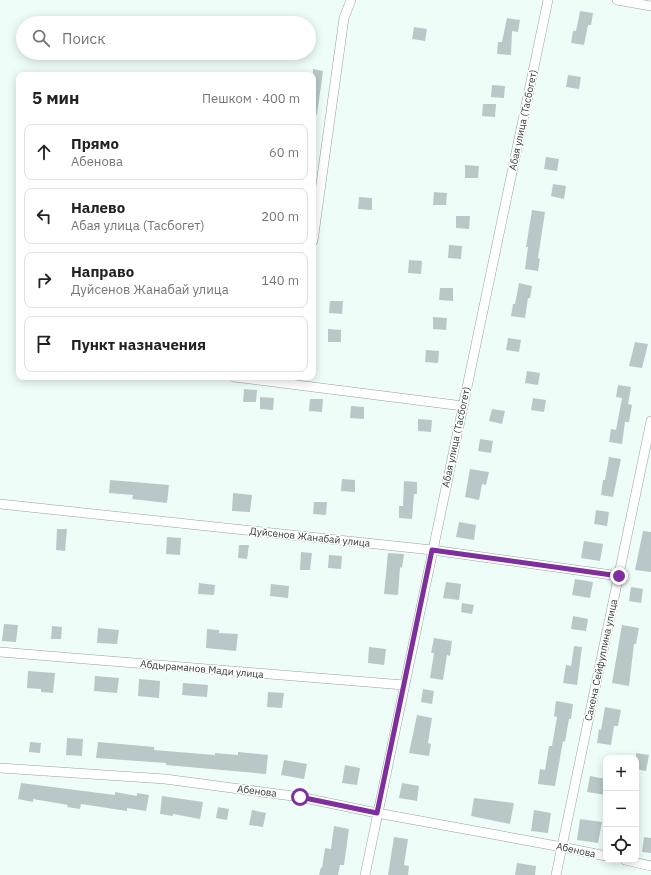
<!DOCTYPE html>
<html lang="ru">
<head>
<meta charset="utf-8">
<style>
	:root { --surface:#fff; --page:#f6f6f6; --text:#222; --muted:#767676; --line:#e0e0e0 }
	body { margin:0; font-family:"IBM Plex Sans",sans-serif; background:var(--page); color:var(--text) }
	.controls { position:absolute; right:12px; bottom:12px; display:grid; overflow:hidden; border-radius:8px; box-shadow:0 2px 10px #0003 }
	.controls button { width:36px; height:36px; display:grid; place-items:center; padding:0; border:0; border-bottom:1px solid var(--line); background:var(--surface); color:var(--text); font:20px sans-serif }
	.stop { position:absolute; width:12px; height:12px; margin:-9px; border:3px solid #7f2e9e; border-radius:50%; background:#fff }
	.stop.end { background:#7f2e9e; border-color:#fff; box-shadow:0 1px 4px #0008 }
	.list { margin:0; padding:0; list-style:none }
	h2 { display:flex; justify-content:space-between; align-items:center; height:52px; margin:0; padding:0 16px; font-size:17px }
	h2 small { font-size:13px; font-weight:400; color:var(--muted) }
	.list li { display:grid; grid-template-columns:26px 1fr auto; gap:12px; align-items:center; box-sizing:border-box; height:56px; margin:0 8px 8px; padding:0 8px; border:1px solid var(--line); border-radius:8px }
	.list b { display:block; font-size:15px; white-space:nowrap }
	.list p { margin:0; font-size:13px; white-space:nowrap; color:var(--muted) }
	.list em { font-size:13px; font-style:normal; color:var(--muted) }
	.icon { flex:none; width:22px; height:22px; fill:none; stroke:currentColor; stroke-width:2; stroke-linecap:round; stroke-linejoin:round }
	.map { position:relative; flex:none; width:651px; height:875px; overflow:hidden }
	.search { position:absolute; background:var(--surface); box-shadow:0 2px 10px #0003; left:16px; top:16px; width:300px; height:44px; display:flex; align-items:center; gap:10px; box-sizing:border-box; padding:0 14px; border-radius:22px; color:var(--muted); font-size:15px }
	.panel { position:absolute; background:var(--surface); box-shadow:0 2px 10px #0003; left:16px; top:72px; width:300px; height:308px; border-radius:8px }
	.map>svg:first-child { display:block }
	.building { fill:#b9c7c9 }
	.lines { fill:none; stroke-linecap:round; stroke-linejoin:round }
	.minor-casing { stroke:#95a29f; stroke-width:10 }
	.minor { stroke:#fff; stroke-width:9 }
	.route { stroke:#7f2e9e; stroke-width:5 }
	.labels { text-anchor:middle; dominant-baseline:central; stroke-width:3; stroke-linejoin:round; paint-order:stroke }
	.street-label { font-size:10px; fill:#333837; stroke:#fff }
</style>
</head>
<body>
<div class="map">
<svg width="651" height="875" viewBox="0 0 651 875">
	<rect width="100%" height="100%" fill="#effdf9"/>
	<path class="building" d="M580,11L593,13L591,25H588L584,45L571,43L573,31H576Z
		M507,18L520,20L518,32L512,31L511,55L497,54L498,42H502Z
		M414,27L427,29L425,41L412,39Z
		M313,69L323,71L317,114H313Z
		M568,75L581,77L579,89L566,87Z
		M492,85L505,86L504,98L491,97Z
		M483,104H496L495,117L482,116Z
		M546,157L559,159L557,171L544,169Z
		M465,165L479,166L478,178H465Z
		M553,184L566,186L564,199L551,196Z
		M434,192L447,193L446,205H433Z
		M359,197L372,198V210L358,209Z
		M532,210L545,212L538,258L540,259L538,271L525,269L528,247H526Z
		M456,216H470L469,229L456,228Z
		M449,245L462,246L461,259L448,258Z
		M409,260L422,261L421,274L408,273Z
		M519,283L532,286L530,298H528L525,318L511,316L513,304H515Z
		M440,288H453V301L439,300Z
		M330,301H343L342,314L329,313Z
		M433,317L447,318L446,330L433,329Z
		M328,329L341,330V342H328Z
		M508,338L521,340L519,352L506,350Z
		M635,342L648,344L642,368L629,366Z
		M426,350L439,351L438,363L425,362Z
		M527,371L540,373L538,385L525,383Z
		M618,385L631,387L628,404L632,405L629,422H625L622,444L609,442L611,429L616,430L622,398L616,397Z
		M244,389L257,390L256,402H243Z
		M260,397L274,398L273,410L260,409Z
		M533,398L546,400L544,412L531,410Z
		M310,399H323L322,412L309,411Z
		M351,406L364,407V419L350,418Z
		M492,409L505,411L502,424L489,421Z
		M418,419L432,420L431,432L418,431Z
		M480,439L493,441L491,453L478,451Z
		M609,457L621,459L613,497L601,495L603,480H605Z
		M470,469L489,472L486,485L482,484L479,500L465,497Z
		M342,479L355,480V492L341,491Z
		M110,480L169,485L167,503L132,499L133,495L109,493Z
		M404,481L417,482V494H414L412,519L399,518V506H403Z
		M233,493L252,495L250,512L232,511Z
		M314,502H327L326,515L313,514Z
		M596,510L609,512L607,526L594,524Z
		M459,522L476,525L474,540L456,537Z
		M57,529H67L65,551L56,550Z
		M643,531L651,532V572L635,570Z
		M167,537L181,538L180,555L166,554Z
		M584,541L603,544L600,561L581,558Z
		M239,545H249L247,559L238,558Z
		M301,552L312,553L310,570H300Z
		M388,553L404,554L402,568L400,567L398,595L384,594Z
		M329,555L342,556L341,569L328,568Z
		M575,579L593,582L590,598L572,595Z
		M446,582L461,584L459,600L443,598Z
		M199,583L215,585L214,595L198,594Z
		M271,584L289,586L288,598L270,596Z
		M631,587L643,589L641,603L629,601Z
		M462,603L474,605L472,614L461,612Z
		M573,616L588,619L586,631L571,629Z
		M4,624L18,625L16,642L2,641Z
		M622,625L639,628L636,644H634L629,686L612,683Z
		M52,626L62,627L61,639H51Z
		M98,628L119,630L117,644L97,643Z
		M207,629L219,630V633L238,634L236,651L206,648Z
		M434,638L452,641L450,656L447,655L443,680L430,678L434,653H431Z
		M574,646L582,647L577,685L563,683L566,665L571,666Z
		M369,647L386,649L384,665L368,663Z
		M28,671L55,673L53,693L41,692V689L27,688Z
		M95,676L119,678L117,693L94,691Z
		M139,679L160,681L159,698L138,696Z
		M183,683L208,685L207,697L182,695Z
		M423,689L434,691L432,704L421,702Z
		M268,692L284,693L282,708L267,707Z
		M556,701L573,704L571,719H569L565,742L563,741L555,786L538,784L540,769L545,770L549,746H552L557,717L554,716Z
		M605,707L621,710L618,726H614L611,745L597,743L599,729L601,730Z
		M417,715L432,718L428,743L431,744L429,756L409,753Z
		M67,738L83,739L82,756L66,755Z
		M30,742L41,743L40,753L29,752Z
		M98,742L154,747V750L215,755V753L238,755V752L268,755L266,774L166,765V763L96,758Z
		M636,753L649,755L646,771L636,769Z
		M284,760L307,764L304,779L281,775Z
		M345,765L360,768L357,785L342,783Z
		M590,776L606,779V795L587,792Z
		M21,783L115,795V792L137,796V793L149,795L146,811L127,808V811L81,804L80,809L67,807L68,805L33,799V802L18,799Z
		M402,783L419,786L417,801L399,798Z
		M162,796L203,802L200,819L173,814V816L160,814Z
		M474,798L514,803L510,824L471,816Z
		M218,807L229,809L227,820L216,818Z
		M252,810L266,813L263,827L249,825Z
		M534,810L551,813L548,833L531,831Z
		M580,819L602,822L598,843L577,840Z
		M334,826L349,829L344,865H340L338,875H319L321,867L322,868L325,848L331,849Z
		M394,837L408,839L404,865L409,866L408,875H388Z
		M644,837L651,838V853L642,852Z
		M517,863L536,866L535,875H515Z"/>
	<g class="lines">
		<defs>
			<path id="minor" d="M617,0L651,6
				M313,241L344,18L351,0
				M234,377L463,406
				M0,504L432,550L619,576
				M0,652L404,685
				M0,768L165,779L300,797L377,813L562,847L606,856
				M625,860L651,866
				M365,875L548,0
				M556,875L651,421"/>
		</defs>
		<use href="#minor" class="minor-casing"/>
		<use href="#minor" class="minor"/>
	</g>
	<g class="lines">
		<path class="route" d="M300,797L377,813L432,550L619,576"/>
	</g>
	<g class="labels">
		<g class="street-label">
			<text transform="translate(523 120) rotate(-78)">Абая улица (Тасбогет)</text>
			<text transform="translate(456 437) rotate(-78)">Абая улица (Тасбогет)</text>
			<text transform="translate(310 537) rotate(6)">Дуйсенов Жанабай улица</text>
			<text transform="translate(601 660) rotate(-78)">Сакена Сейфуллина улица</text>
			<text transform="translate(202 669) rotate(5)">Абдыраманов Мади улица</text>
			<text transform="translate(257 791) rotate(7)">Абенова</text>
			<text transform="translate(576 850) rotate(12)">Абенова</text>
		</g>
	</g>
</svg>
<div class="controls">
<button>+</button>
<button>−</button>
<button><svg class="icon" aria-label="locate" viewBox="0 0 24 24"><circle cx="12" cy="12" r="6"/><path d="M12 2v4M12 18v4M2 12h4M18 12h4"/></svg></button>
</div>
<div class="stop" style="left:300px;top:797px"></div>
<div class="stop end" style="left:619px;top:576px"></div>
<div class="search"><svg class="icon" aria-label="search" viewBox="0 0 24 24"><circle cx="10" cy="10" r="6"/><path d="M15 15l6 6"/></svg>Поиск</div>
<section class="panel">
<h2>5 мин<small>Пешком · 400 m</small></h2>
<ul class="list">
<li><svg class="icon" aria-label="ahead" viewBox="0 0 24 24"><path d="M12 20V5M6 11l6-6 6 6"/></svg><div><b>Прямо</b><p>Абенова</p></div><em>60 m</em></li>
<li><svg class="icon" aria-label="left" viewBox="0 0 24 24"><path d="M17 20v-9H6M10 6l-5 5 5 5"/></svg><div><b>Налево</b><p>Абая улица (Тасбогет)</p></div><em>200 m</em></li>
<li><svg class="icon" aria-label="right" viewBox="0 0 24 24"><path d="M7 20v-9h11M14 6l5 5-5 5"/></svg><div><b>Направо</b><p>Дуйсенов Жанабай улица</p></div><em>140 m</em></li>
<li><svg class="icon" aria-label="arrive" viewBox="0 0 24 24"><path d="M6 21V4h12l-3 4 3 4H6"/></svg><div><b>Пункт назначения</b></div></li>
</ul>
</section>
</div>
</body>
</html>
